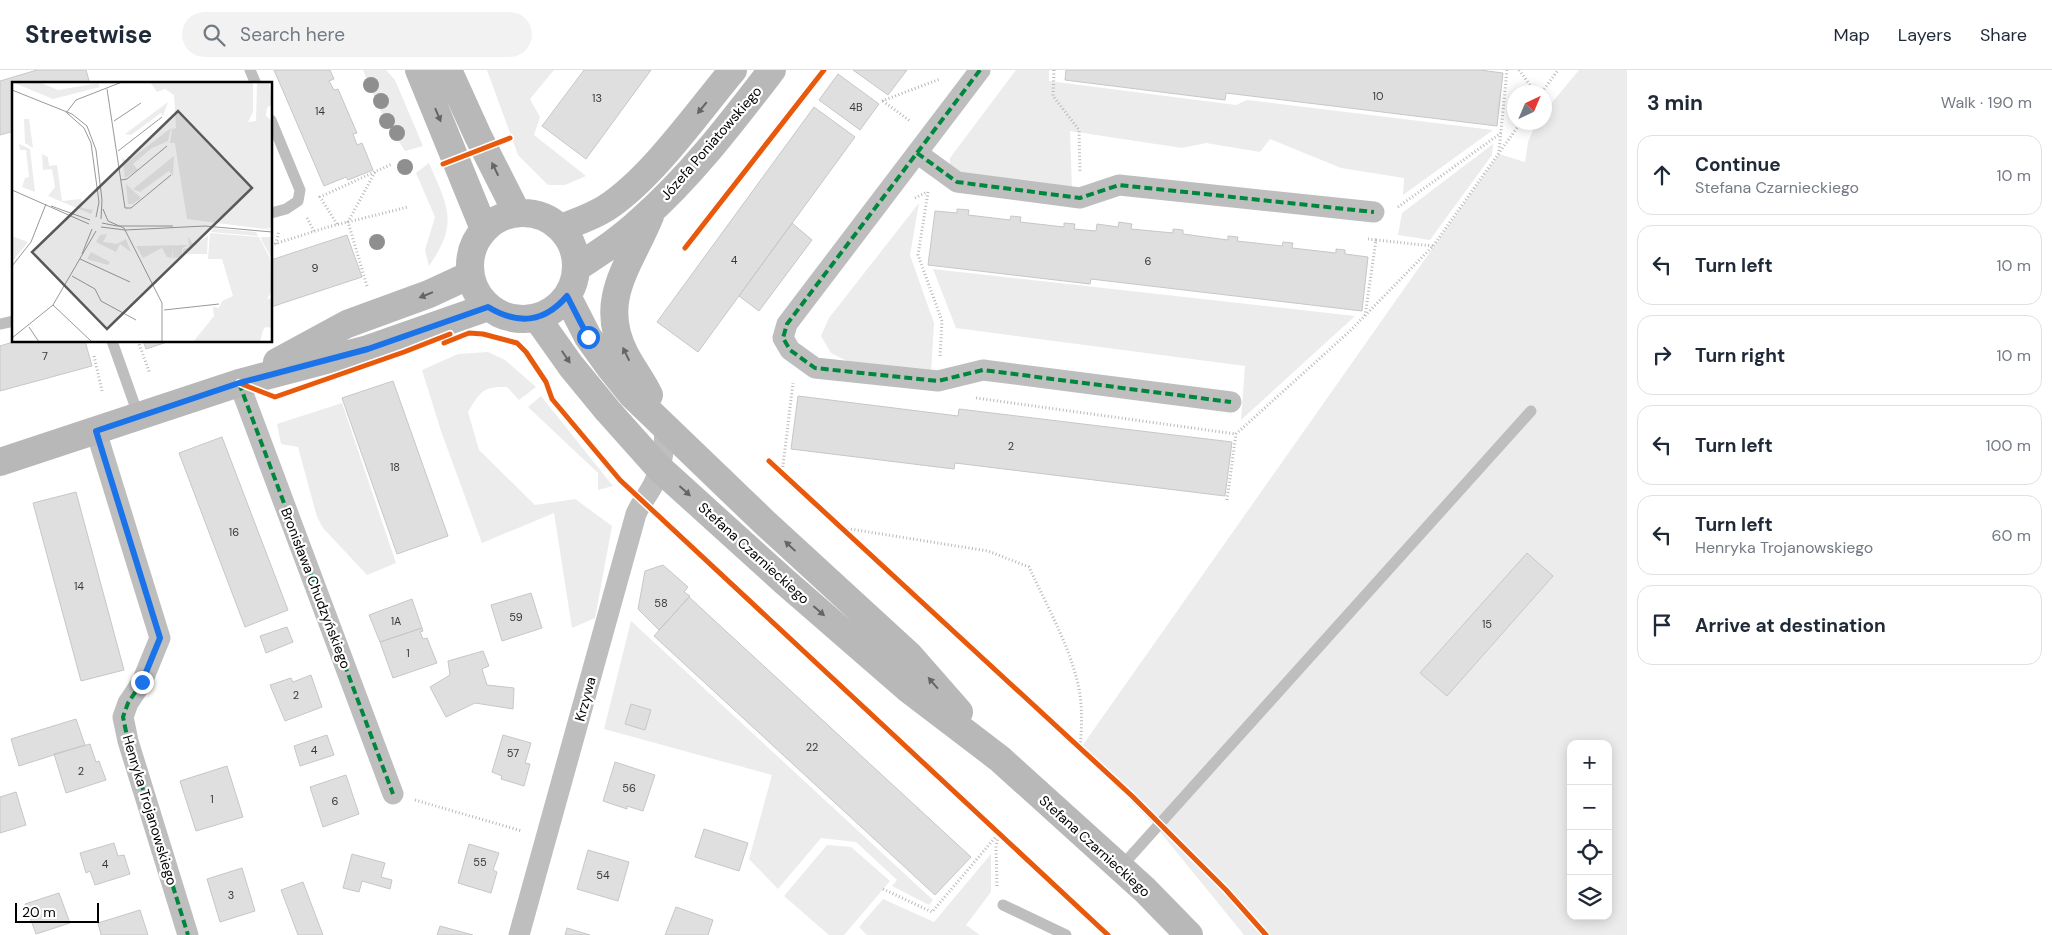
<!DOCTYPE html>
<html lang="en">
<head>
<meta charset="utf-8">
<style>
	:root { --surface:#fff; --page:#f2f2f3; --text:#1f2937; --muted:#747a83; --line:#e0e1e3 }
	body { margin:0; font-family:"DM Sans",sans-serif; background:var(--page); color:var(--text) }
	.controls { position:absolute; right:15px; bottom:15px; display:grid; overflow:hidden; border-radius:10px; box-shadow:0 2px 12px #0003 }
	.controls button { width:45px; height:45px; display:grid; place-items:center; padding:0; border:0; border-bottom:1px solid var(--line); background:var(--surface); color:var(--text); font:25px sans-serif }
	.compass { position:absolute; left:1507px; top:15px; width:45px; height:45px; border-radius:50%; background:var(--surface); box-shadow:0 2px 12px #0003; rotate:44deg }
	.scale { position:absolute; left:15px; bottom:12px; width:84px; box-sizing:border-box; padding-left:5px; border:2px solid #000; border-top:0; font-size:14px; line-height:18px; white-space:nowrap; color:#000; -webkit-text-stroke:4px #fff; paint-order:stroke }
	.stop { position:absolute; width:15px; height:15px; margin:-11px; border:4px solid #1a73e8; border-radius:50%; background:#fff }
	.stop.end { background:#1a73e8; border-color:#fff; box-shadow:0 1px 5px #0008 }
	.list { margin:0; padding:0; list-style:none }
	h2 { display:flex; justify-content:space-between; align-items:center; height:65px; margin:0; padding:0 20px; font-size:21px }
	h2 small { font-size:16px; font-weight:400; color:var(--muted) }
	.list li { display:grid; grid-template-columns:32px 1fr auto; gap:15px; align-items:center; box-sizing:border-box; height:80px; margin:0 10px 10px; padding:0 10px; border:1px solid var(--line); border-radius:15px }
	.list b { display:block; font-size:19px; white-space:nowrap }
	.list p { margin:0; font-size:16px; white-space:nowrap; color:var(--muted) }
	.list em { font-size:16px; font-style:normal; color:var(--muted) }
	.icon { flex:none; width:28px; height:28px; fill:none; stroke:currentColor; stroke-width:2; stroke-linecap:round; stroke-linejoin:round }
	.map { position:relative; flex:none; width:1627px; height:865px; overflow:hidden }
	header { display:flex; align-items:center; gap:30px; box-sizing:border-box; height:70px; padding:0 25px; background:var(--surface); border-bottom:1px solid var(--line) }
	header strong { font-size:24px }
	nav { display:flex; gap:28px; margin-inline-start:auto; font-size:18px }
	.search { width:350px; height:45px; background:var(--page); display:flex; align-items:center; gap:12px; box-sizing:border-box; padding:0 18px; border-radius:28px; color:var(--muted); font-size:19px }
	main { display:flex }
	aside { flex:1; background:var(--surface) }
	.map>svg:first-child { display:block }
	.green { fill:#ececec; fill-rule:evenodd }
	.building { fill:#dfdfdf; stroke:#c7c7c7 }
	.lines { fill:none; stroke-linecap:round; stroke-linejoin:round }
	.path { stroke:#b9b9b9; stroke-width:3; stroke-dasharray:1 2.5; stroke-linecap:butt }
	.lane { stroke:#bebebe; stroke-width:11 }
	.street { stroke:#bebebe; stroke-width:21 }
	.secondary { stroke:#b8b8b8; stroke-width:28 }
	.quiet { stroke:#00873e; stroke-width:4; stroke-dasharray:8 4; stroke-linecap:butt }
	.cycleway-casing { stroke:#fff; stroke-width:8 }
	.cycleway { stroke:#e8590c; stroke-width:5 }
	.tree { fill:#8f8f8f }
	.oneway { fill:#656565 }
	.route { stroke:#1a73e8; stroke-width:6 }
	.labels { text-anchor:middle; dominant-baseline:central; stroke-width:4.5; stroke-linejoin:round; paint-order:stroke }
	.number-label { font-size:11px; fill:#383838 }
	.street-label { font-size:14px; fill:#000; stroke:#fff }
	.inset-road { fill:none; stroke:#999; stroke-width:1 }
	.view { fill:#595959; fill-opacity:0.15; stroke:#595959; stroke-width:2.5 }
	.inset-edge { fill:none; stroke:#000; stroke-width:2.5 }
</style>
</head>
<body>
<header>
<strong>Streetwise</strong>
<div class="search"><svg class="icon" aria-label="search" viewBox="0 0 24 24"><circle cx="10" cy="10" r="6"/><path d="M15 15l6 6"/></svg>Search here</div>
<nav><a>Map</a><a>Layers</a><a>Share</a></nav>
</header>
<main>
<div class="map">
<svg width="1627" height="865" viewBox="0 0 1627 865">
	<rect width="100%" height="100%" fill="#fff"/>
	<path class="green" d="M363,0H386L395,10L423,76L405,81L383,47Z
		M487,0H554L530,29L540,47L534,65L586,106L565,115H548L518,85Z
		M1016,0H1049V11L1236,35L1247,30L1493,60L1403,125L1404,108L1341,98L1270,69L1260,82L1206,73L1182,78L1070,61L1072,119L957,105L950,96V88Z
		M1579,0H1627V865H1244L1157,758L1080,679L1499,84L1525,92L1528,72L1536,53L1544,52L1545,41ZM1571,674H1608V846H1571Z
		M1493,74L1492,85L1430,170L1398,165L1402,143Z
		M429,93C448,137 459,153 429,196L425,180L435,147L416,103Z
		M919,133L910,185L934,253L931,303L851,293L831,283L821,266L829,248Z
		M933,199L1355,246L1241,350L1245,296L956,258Z
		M488,282L505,290L536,317L519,330L507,317C483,316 480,322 468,342L479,380L535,435L575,429L612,456L595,548L572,558L554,443L482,473L441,361L422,300L458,284Z
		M541,326L613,416L598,420V403L528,337Z
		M342,333L396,493L367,505L323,458L317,447L298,377L281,374L277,354Z
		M631,551L933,830L929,835L892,816L897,810L856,772L821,768L778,819L749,789L772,705L604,659Z
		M827,775L851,777L890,811L844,865H829L784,826Z
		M991,784V822L966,855L980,865H867L859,857L883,829L934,852Z"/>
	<path class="building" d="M37,0H86L90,14H14V61L0,65V11Z
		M274,0H330L334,9L329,11L334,20L338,19L357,63L353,64L357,75L362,73L373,100L348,110L346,107L324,116Z
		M584,0H651L586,89L542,56Z
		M853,0H907L888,25Z
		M1066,0H1480L1503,3L1497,56L1226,23L1225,30L1065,10Z
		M838,4L879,34L860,60L819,30Z
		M814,37L855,67L698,282L657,252Z
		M957,139L969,140L968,145L1010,150L1011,146L1021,147L1020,152L1064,157V153L1075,154L1074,159L1096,161L1097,154L1118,157L1119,152L1132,154L1131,159L1173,163V159L1183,160V164L1228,170V166L1238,167L1237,171L1282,176L1283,172L1293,173L1292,178L1336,183V179L1345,180V184L1368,187L1362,241L1091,209L1090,214L928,195L935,141L957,143Z
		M792,153L812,170L759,241L739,226Z
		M347,165L362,207L271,237V190Z
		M16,271H85L92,296L0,321V276Z
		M143,271H170L146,279Z
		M393,311L448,466L397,484L342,328Z
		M798,326L958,346L959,339L1232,372L1225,426L955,393L954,399L791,379Z
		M222,367L288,540L245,557L179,383Z
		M76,422L124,600L81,611L33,433Z
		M1527,483L1553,506L1447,626L1420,603Z
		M663,495L688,517L684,522L690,526L659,560L638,539L645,501Z
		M531,523L542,558L502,571L491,535Z
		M689,527L971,787L935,825L654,566Z
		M412,529L422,558L380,572L369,545Z
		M287,557L293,572L266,583L260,566Z
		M422,558L423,561L420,562L423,569L427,568L437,593L393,608L380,572Z
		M483,581L489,596L482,599L487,615L514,618L513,639L475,633L446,647L430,617L450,605L448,591Z
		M311,605L322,637L285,651L270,615L291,608L293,612Z
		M631,634L651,640L645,660L625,654Z
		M76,649L85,675L19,696L11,669Z
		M327,665L334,685L300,696L294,676Z
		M503,665L531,673L525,693L530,694L524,716L501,709L502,706L492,702Z
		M90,674L96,692L99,691L106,710L66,723L54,684Z
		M615,692L655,705L643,741L627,736V739L603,731Z
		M227,696L243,747L196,761L180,711Z
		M346,705L359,744L323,757L310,717Z
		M16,722L26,755L0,763V727Z
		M704,759L748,773L739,801L695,787Z
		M114,773L118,786L124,785L130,804L95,815L90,801L86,803L80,783Z
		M469,774L499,783L493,800L497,802L491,823L458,813Z
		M588,780L629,792L618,831L577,819Z
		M352,784L385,793L381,807L392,810L390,819L362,811L359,822L343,818Z
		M242,798L255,841L220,852L207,809Z
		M303,812L323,865H298L281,820Z
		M59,823L70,853L36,864L25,834Z
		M676,837L713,850L708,865H665Z
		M140,840L148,865H101L98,853Z
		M440,856L473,865H437Z
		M567,858L590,865H565Z"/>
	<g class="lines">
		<path class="path" d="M1054,0L1053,26L1079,60L1080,103
			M1519,0L1535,22
			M1542,22L1558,0
			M882,31L940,9
			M883,31L910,51
			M1499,81L1507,0
			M928,122L918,185L942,251L940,286
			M915,128L927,122
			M1398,137L1501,63
			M307,148L314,161
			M337,154L320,127L392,94
			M1376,170L1433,176
			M276,174L279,161
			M271,175L328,157L408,137
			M367,216L348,152L375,102
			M1365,246L1376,170L1368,169
			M138,271L150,304
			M94,286L102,321
			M976,328L1236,364
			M782,404L793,313
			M1227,430L1236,364L1350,261L1433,176L1521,52
			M844,460L850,459L988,481L1029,497C1046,534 1067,571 1077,610C1083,632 1082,656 1080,679
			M415,730L522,761
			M883,819L932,842L999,763L996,776L997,817"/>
		<path class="lane" d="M250,0L256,14
			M271,50L300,120L298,131L286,139L271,143
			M0,254L14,251
			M112,271L139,347
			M1120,798L1531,341
			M1003,835L1066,865"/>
		<path class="street" d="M980,0L787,254L783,268L790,280L815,298L938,311L983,300L1231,332
			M917,83L957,112L1080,128L1119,115L1374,142
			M239,313L393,724
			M96,361L160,568L142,612L128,633L123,647L128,671L188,865
			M519,865L636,444C641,432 649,424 654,413C662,397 665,374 665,357"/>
		<path class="secondary" d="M419,0L484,159
			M448,0L478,66L517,143
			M470 196a53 53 0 1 1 106 0a53 53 0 1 1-106 0Z
			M561,158C576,152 592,147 606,138C652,108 697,43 733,0
			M576,198C599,183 621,169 641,150C691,106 732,52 772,0
			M567,226L588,267L611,299L632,325L763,451L909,585L959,642
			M537,248L571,296L608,341L658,397L784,511L907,618L1000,689L1145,820L1189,865
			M277,292L347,254L429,224L470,205
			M649,325C642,310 632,298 625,284C597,230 630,195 650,146
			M0,392L239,313L368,279L488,237"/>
		<path class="quiet" d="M980,0L787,254L783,268L790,280L815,298L938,311L983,300L1231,332
			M917,83L957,112L1080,128L1119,115L1374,142
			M239,313L393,724
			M96,361L160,568L142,612L128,633L123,647L128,671L188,865"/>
		<defs>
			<path id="cycleway" d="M443,94L510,68
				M685,178L824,0
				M444,273L469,263L483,264L517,273L526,282L546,312L552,329L620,410L1108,865
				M239,313L275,327L404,282L450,264
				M769,391L1132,726L1226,820L1266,865"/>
		</defs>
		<use href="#cycleway" class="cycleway-casing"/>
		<use href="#cycleway" class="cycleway"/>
	</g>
	<g class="tree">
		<circle cx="371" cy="15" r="8"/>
		<circle cx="381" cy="31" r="8"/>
		<circle cx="387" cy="51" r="8"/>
		<circle cx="397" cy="63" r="8"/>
		<circle cx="405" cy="97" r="8"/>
		<circle cx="377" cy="172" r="8"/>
	</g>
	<defs><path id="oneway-solid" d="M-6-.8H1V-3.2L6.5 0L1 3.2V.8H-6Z" transform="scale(1.25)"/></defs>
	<g class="oneway">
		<use href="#oneway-solid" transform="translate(702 38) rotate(129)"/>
		<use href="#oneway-solid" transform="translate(438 45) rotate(67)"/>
		<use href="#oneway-solid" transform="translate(495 99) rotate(-116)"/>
		<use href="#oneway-solid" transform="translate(426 225) rotate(158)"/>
		<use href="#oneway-solid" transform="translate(626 284) rotate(-116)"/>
		<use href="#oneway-solid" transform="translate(566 287) rotate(56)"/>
		<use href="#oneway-solid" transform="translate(685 421) rotate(42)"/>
		<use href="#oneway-solid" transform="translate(790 476) rotate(-137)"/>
		<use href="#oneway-solid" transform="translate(819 541) rotate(41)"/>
		<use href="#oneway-solid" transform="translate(933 613) rotate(-131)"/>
	</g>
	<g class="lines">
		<path class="route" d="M142,612L160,568L96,361L239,313L368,279L488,237C518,255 544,253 567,226L588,267"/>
	</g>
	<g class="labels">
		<g class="number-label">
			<text x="1378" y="26">10</text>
			<text x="597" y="28">13</text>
			<text x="856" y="37">4B</text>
			<text x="320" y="41">14</text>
			<text x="734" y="190">4</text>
			<text x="1148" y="191">6</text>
			<text x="315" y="198">9</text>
			<text x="45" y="286">7</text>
			<text x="1011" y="376">2</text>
			<text x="395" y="397">18</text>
			<text x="234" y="462">16</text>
			<text x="79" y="516">14</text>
			<text x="661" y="533">58</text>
			<text x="516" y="547">59</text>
			<text x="396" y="551">1A</text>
			<text x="1487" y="554">15</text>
			<text x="408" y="583">1</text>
			<text x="296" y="625">2</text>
			<text x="812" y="677">22</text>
			<text x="314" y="680">4</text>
			<text x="513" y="683">57</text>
			<text x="81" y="701">2</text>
			<text x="629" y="718">56</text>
			<text x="212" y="729">1</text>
			<text x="335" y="731">6</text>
			<text x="480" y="792">55</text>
			<text x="105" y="794">4</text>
			<text x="603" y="805">54</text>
			<text x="231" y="825">3</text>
		</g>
		<g class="street-label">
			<text transform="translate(711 73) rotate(-49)">Józefa Poniatowskiego</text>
			<text transform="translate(754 483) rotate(42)">Stefana Czarnieckiego</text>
			<text transform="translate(316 518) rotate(69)">Bronisława Chudzyńskiego</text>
			<text transform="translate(585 629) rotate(-75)">Krzywa</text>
			<text transform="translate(150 740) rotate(73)">Henryka Trojanowskiego</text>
			<text transform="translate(1095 776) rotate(42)">Stefana Czarnieckiego</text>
		</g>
	</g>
	<g transform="translate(12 12)">
		<rect width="260" height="260" fill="#fff"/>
		<path d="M0,0H27L46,8L93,0L86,1L88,5L41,17ZM138,0H241V30L236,40L244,39L245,0H257L260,22L255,26L254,34L260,39V146H254L260,148L175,137L162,56L163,61H158L160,47L164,46L162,13L153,7L145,10ZM156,20L151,34L149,31L119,53L113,52ZM17,37L21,66L13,61L12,37ZM159,46L156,59L140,66L121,82L126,88L113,96L110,75L115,80ZM7,62L18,67L23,110L10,105L13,96L17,95L14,68H8ZM30,72L36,75L37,84L45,83L50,119L69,117L70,126L81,128L79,132L36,114L43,105L40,87L31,88ZM162,74L161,94L157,89L128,110L121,107ZM114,102L129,116L121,122H116ZM201,146L244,150L246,154L199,150ZM198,151L247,155L258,176L260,209L255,217L260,216V246L254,245L251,248L248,260H181L202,234L201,225L207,226L210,219L221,214L210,177H196ZM95,152L91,160L105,162L114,157L119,170L108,162L104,170L84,160L88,153ZM0,154L16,160L0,180ZM176,154L181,163L196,154L195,172H171V167L177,165ZM249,155H260V177L250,159ZM124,164L175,163V164L170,166V175L161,176V166L160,176L155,175L150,166L131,176ZM79,170L98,180L96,183L75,177Z" fill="#ececec"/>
		<path class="inset-road" d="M95,7L113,126H119L159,93M0,8L60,32L75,44L84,68L90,118L89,137M54,31L64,18L110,0M55,31L72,46L79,61L87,120L84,135M102,39L129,21M106,69L150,35M109,98L115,97L155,64M0,108L77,142M39,124L78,138M91,127L96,139L112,146L150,221V260M90,141L105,144H161M89,145L113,148L193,144L260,150M70,172L80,147M68,177L118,200M0,184L19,160L34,122M60,194L83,207L89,219L124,238M41,223L80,260M152,228L207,222M17,245L27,260M0,256L41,223L84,149"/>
		<path class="view" d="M166,29L240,106L95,247L20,170Z"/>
		<rect width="260" height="260" class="inset-edge"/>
	</g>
</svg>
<div class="controls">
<button>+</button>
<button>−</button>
<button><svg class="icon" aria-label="locate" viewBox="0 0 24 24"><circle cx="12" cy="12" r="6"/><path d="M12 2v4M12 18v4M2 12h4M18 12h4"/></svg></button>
<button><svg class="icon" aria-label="layers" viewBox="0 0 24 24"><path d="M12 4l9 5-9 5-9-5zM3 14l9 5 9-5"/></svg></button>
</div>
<svg class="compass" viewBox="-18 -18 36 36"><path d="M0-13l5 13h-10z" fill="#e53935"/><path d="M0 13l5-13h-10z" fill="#747a83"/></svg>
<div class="scale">20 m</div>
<div class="stop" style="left:588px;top:267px"></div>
<div class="stop end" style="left:142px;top:612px"></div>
</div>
<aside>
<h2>3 min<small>Walk · 190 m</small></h2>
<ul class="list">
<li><svg class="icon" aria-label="ahead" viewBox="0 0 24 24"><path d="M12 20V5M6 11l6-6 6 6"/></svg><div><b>Continue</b><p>Stefana Czarnieckiego</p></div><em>10 m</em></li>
<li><svg class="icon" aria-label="left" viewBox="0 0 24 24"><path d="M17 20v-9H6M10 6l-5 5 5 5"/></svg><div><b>Turn left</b></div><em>10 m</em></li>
<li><svg class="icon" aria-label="right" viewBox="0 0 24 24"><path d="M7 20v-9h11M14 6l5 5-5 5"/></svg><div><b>Turn right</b></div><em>10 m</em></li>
<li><svg class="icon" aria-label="left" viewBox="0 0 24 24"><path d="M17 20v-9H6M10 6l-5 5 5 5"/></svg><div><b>Turn left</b></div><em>100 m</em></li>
<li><svg class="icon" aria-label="left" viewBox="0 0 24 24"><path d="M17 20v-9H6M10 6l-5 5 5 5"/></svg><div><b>Turn left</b><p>Henryka Trojanowskiego</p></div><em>60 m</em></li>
<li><svg class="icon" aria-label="arrive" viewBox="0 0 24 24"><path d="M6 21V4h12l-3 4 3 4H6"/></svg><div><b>Arrive at destination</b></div></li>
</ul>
</aside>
</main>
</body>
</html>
